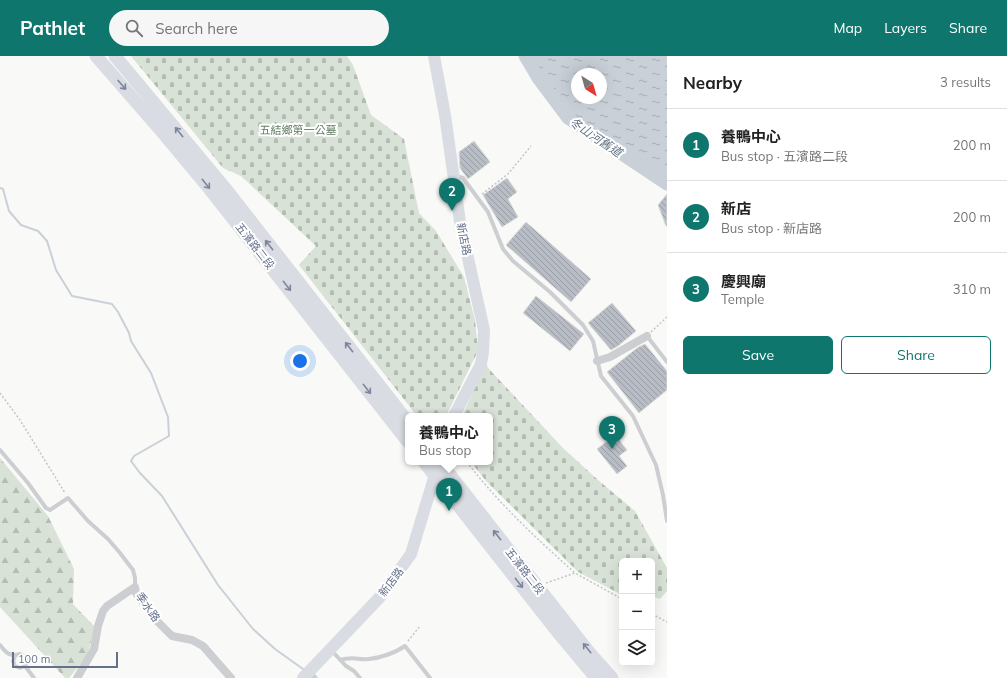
<!DOCTYPE html>
<html lang="en">
<head>
<meta charset="utf-8">
<style>
	:root { --surface:#fff; --page:#f6f6f6; --text:#222; --muted:#767676; --line:#e0e0e0; --accent:#0f766e }
	body { margin:0; font-family:Mulish,"Noto Sans TC",sans-serif; background:var(--page); color:var(--text) }
	.controls { position:absolute; right:12px; bottom:12px; display:grid; overflow:hidden; border-radius:6px; box-shadow:0 4px 16px #0002 }
	.controls button { width:36px; height:36px; display:grid; place-items:center; padding:0; border:0; border-bottom:1px solid var(--line); background:var(--surface); color:var(--text); font:20px sans-serif }
	.compass { position:absolute; left:571px; top:12px; width:36px; height:36px; border-radius:50%; background:var(--surface); box-shadow:0 4px 16px #0002; rotate:143deg }
	.scale { position:absolute; left:12px; bottom:10px; width:106px; box-sizing:border-box; padding-left:4px; border:2px solid #65718b; border-top:0; font-size:11px; line-height:14px; white-space:nowrap; color:#65718b; -webkit-text-stroke:3px #fff; paint-order:stroke }
	.you { position:absolute; left:300px; top:305px; width:14px; height:14px; margin:-10px; border:3px solid #fff; border-radius:50%; background:#1a73e8; box-shadow:0 0 0 6px #1a73e833 }
	.badge { display:grid; place-items:center; width:26px; height:26px; border-radius:50%; background:var(--accent); color:#fff; font-size:13px; font-weight:700 }
	.pin { position:absolute; translate:-50% -33px; filter:drop-shadow(0 1px 2px #0008) }
	.pin::after { content:''; position:absolute; top:21px; width:14px; height:12px; background:inherit; clip-path:polygon(0 0,100% 0,50% 100%) }
	.popup { position:absolute; left:405px; top:357px; width:88px; height:52px; box-sizing:border-box; display:grid; place-content:center; border-radius:6px; background:var(--surface); filter:drop-shadow(0 1px 3px #0005); font-size:13px; white-space:nowrap; color:var(--muted) }
	.popup b { font-size:15px; color:var(--text) }
	.popup::after { content:''; position:absolute; left:50%; top:100%; margin-left:-8px; border:8px solid transparent; border-top-color:var(--surface) }
	.list { margin:0; padding:0; list-style:none }
	h2 { display:flex; justify-content:space-between; align-items:center; height:52px; margin:0; padding:0 16px; font-size:17px }
	h2 small { font-size:13px; font-weight:400; color:var(--muted) }
	.list li { display:grid; grid-template-columns:26px 1fr auto; gap:12px; align-items:center; box-sizing:border-box; height:72px; padding:0 16px; border-top:1px solid var(--line) }
	.list b { display:block; font-size:15px; white-space:nowrap }
	.list p { margin:0; font-size:13px; white-space:nowrap; color:var(--muted) }
	.list em { font-size:13px; font-style:normal; color:var(--muted) }
	.actions { display:flex; gap:8px; padding:12px 16px }
	.actions a { flex:1; padding:9px 0; border:1px solid var(--accent); border-radius:6px; text-align:center; font-size:14px; color:var(--accent) }
	.actions .main { background:var(--accent); color:#fff }
	.icon { flex:none; width:22px; height:22px; fill:none; stroke:currentColor; stroke-width:2; stroke-linecap:round; stroke-linejoin:round }
	.map { position:relative; flex:none; width:667px; height:622px; overflow:hidden }
	header { display:flex; align-items:center; gap:24px; box-sizing:border-box; height:56px; padding:0 20px; background:var(--accent); color:#fff }
	header strong { font-size:19px }
	nav { display:flex; gap:22px; margin-inline-start:auto; font-size:14px }
	.search { width:280px; height:36px; background:var(--page); display:flex; align-items:center; gap:10px; box-sizing:border-box; padding:0 14px; border-radius:22px; color:var(--muted); font-size:15px }
	main { display:flex }
	aside { flex:1; background:var(--surface) }
	.map>svg:first-child { display:block }
	.forest { fill:url(#forest-firs) }
	.cemetery { fill:url(#cemetery-stones) }
	.water { fill:url(#water-ripples); fill-rule:evenodd }
	.lines { fill:none; stroke-linecap:round; stroke-linejoin:round }
	.stream { stroke:#c9d0d7; stroke-width:2 }
	.canal { stroke:#c9d0d7; stroke-width:7 }
	.river { stroke:#c9d0d7; stroke-width:13 }
	.building { fill:url(#building-back-hatch); stroke:#dbdbd9 }
	.path { stroke:#c2c4c7; stroke-width:1.5; stroke-dasharray:2 2; stroke-linecap:butt }
	.lane { stroke:#ccced2; stroke-width:4 }
	.street { stroke:#ccced2; stroke-width:8 }
	.secondary { stroke:#d9dce2; stroke-width:12 }
	.primary { stroke:#d9dce2; stroke-width:13 }
	.oneway { stroke:#7c869c }
	.labels { text-anchor:middle; dominant-baseline:central; stroke-width:4; stroke-linejoin:round; paint-order:stroke }
	.park-label { font-size:11px; fill:#617b62; stroke:#fff }
	.street-label { font-size:11px; fill:#65718b; stroke:#fff }
	.water-label { font-size:12px; font-style:italic; fill:#627386; stroke:#fff }
</style>
</head>
<body>
<header>
<strong>Pathlet</strong>
<div class="search"><svg class="icon" aria-label="search" viewBox="0 0 24 24"><circle cx="10" cy="10" r="6"/><path d="M15 15l6 6"/></svg>Search here</div>
<nav><a>Map</a><a>Layers</a><a>Share</a></nav>
</header>
<main>
<div class="map">
<svg width="667" height="622" viewBox="0 0 667 622">
	<defs>
		<pattern id="forest-firs" width="22" height="20" patternUnits="userSpaceOnUse"><rect width="22" height="20" fill="#d9e2d7"/><path d="M5 1l3.5 6h-7zM16 11l3.5 6h-7z" fill="#b4bcb4"/></pattern>
		<pattern id="cemetery-stones" width="16" height="16" patternUnits="userSpaceOnUse"><rect width="16" height="16" fill="#d9e2d7"/><path d="M2 7V4a2 2 0 0 1 4 0v3zM10 15v-3a2 2 0 0 1 4 0v3z" fill="#b4bcb4"/></pattern>
		<pattern id="water-ripples" width="26" height="14" patternUnits="userSpaceOnUse"><rect width="26" height="14" fill="#c9d0d7"/><path d="M2 4q2-2 4 0t4 0M15 11q2-2 4 0t4 0" fill="none" stroke="#a7adb4"/></pattern>
		<pattern id="building-back-hatch" width="6" height="6" patternUnits="userSpaceOnUse"><rect width="6" height="6" fill="#b7bcc5"/><path d="M-1 5l2 2M0 0l6 6M5-1l2 2" fill="none" stroke="#989da6"/></pattern>
	</defs>
	<rect width="100%" height="100%" fill="#f9faf7"/>
	<path class="forest" d="M0,402L48,460L74,513L73,548L95,571L87,600L69,622H65L0,551Z"/>
	<path class="cemetery" d="M131,0H347L353,9L371,59L404,83L419,157L436,175L464,221L475,264L478,295L446,360H417L299,209L316,190L241,120L223,112Z
		M486,308L489,313L563,392L598,424L635,455L667,512V535L660,543L652,540V505H622V539L578,516L486,425L471,406H490V360H462Z"/>
	<path class="water" d="M525,0H667V128L568,62L538,22ZM577,18H601V42H577Z"/>
	<g class="lines">
		<path class="stream" d="M0,132L3,133L9,155L21,169L38,175L47,185L56,214L72,240L112,248L118,256L129,277L131,285L151,317L168,361L169,380L134,400L131,405L140,417L162,440L218,529L253,573L275,593L303,613"/>
		<path class="canal" d="M313,621L314,622"/>
		<path class="river" d="M525,0L538,22L568,62L667,128"/>
	</g>
	<path class="building" d="M474,85L490,106L468,123L460,112L459,96Z
		M507,122L517,136L508,143L518,161L502,171L483,139Z
		M667,138V170H666L658,149Z
		M526,166L591,223L571,246L506,189Z
		M536,240L584,278L570,295L523,257Z
		M612,247L636,275L618,290L611,294L588,267Z
		M645,288L667,315V334L639,357L607,316L637,292Z
		M615,379L627,394L619,400L627,410L617,418L597,393Z"/>
	<g class="lines">
		<path class="path" d="M482,138L508,118L531,90
			M651,276L667,261
			M0,337L20,364L65,437
			M467,406C498,447 537,483 575,517
			M546,527L575,517L622,543
			M652,558L667,566
			M408,585L420,570"/>
		<path class="lane" d="M456,120L463,122L488,156L503,193L513,205L550,236L583,269L593,285L601,320L633,360L656,409L663,439L667,465
			M647,280L667,306
			M0,394L28,427L46,452L50,454L68,442L88,465L108,483L120,497L133,514L135,522V531
			M0,589C6,597 10,601 20,598L25,600L27,605L25,610L20,612L15,610L13,605L15,600
			M332,595L346,610L354,615L360,622
			M340,604C354,600 357,604 369,603C380,602 395,597 405,590L430,622
			M25,610L34,622"/>
		<path class="street" d="M597,305L610,301L647,280
			M77,622L94,593L98,570L103,555L107,550L135,531L136,537L155,563L172,580L192,584L203,590L231,622"/>
		<path class="secondary" d="M434,0L445,59L460,166L484,274L483,296L481,308L454,360
			M303,622L380,541L411,498L437,412"/>
		<path class="primary" d="M96,0L163,77L208,131L408,386
			M115,0L229,137L408,366
			M424,406L556,574L596,622
			M440,406L589,596L612,622"/>
	</g>
	<defs><path id="oneway-shaft" d="M-6 0H5M1.5-3L5.5 0L1.5 3" fill="none" stroke-width="1.6" stroke-linecap="round" stroke-linejoin="round"/></defs>
	<g class="oneway">
		<use href="#oneway-shaft" transform="translate(122 29) rotate(49)"/>
		<use href="#oneway-shaft" transform="translate(179 76) rotate(-129)"/>
		<use href="#oneway-shaft" transform="translate(206 128) rotate(51)"/>
		<use href="#oneway-shaft" transform="translate(269 189) rotate(-128)"/>
		<use href="#oneway-shaft" transform="translate(287 230) rotate(52)"/>
		<use href="#oneway-shaft" transform="translate(349 291) rotate(-128)"/>
		<use href="#oneway-shaft" transform="translate(367 333) rotate(52)"/>
		<use href="#oneway-shaft" transform="translate(497 479) rotate(-128)"/>
		<use href="#oneway-shaft" transform="translate(519 527) rotate(52)"/>
		<use href="#oneway-shaft" transform="translate(587 592) rotate(-129)"/>
	</g>
	<g class="labels">
		<g class="park-label">
			<text x="298" y="74">五結鄉第一公墓</text>
		</g>
		<g class="street-label">
			<text transform="translate(464 183) rotate(78)">新店路</text>
			<text transform="translate(255 190) rotate(52)">五濱路二段</text>
			<text transform="translate(525 515) rotate(52)">五濱路二段</text>
			<text transform="translate(391 526) rotate(-53)">新店路</text>
			<text transform="translate(148 551) rotate(55)">季水路</text>
		</g>
		<g class="water-label">
			<text transform="translate(596 81) rotate(34)">冬山河舊道</text>
		</g>
	</g>
</svg>
<div class="controls">
<button>+</button>
<button>−</button>
<button><svg class="icon" aria-label="layers" viewBox="0 0 24 24"><path d="M12 4l9 5-9 5-9-5zM3 14l9 5 9-5"/></svg></button>
</div>
<svg class="compass" viewBox="-18 -18 36 36"><path d="M0-13l5 13h-10z" fill="#e53935"/><path d="M0 13l5-13h-10z" fill="#767676"/></svg>
<div class="scale">100 m</div>
<div class="you"></div>
<div class="pin badge" style="left:449px;top:455px">1</div>
<div class="popup"><b>養鴨中心</b>Bus stop</div>
<div class="pin badge" style="left:452px;top:155px">2</div>
<div class="pin badge" style="left:612px;top:393px">3</div>
</div>
<aside>
<h2>Nearby<small>3 results</small></h2>
<ul class="list">
<li><span class="badge">1</span><div><b>養鴨中心</b><p>Bus stop · 五濱路二段</p></div><em>200 m</em></li>
<li><span class="badge">2</span><div><b>新店</b><p>Bus stop · 新店路</p></div><em>200 m</em></li>
<li><span class="badge">3</span><div><b>慶興廟</b><p>Temple</p></div><em>310 m</em></li>
</ul>
<div class="actions"><a class="main">Save</a><a>Share</a></div>
</aside>
</main>
</body>
</html>
